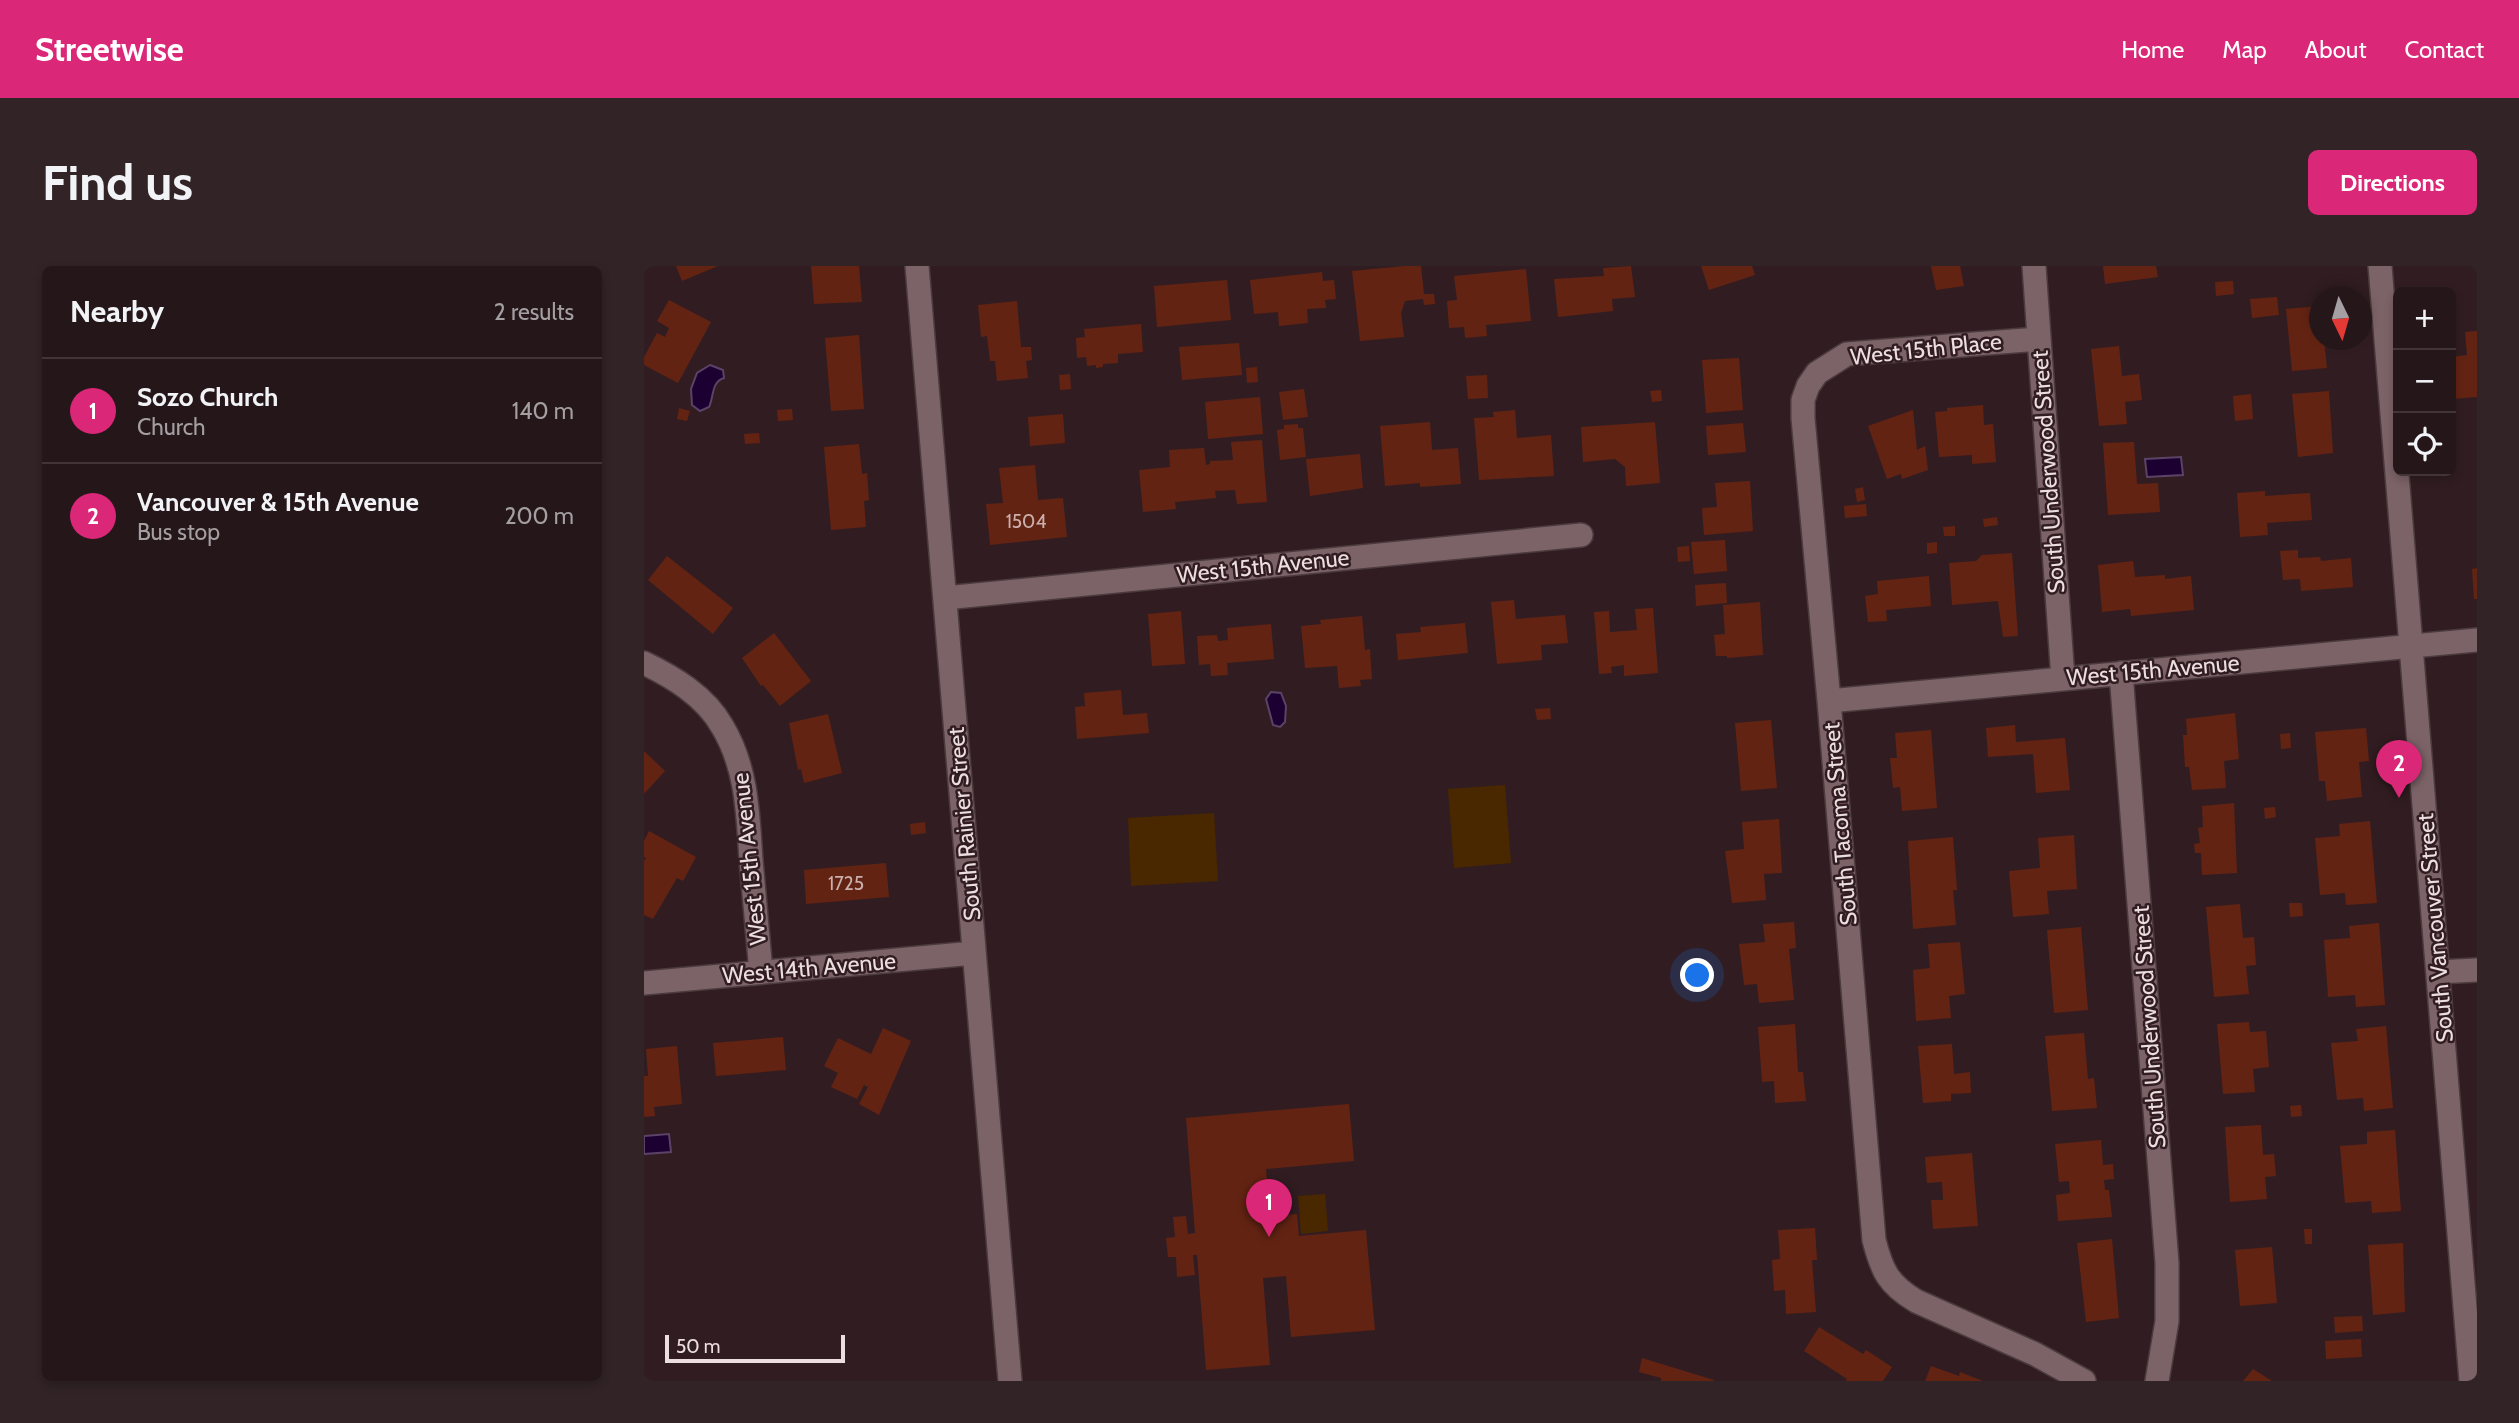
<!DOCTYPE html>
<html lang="en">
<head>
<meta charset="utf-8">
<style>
	:root { --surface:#251619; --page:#312326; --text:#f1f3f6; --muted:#a39fa2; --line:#423538; --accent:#db2777 }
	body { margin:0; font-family:Cabin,sans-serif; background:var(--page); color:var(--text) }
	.controls { position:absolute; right:21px; top:21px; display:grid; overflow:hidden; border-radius:10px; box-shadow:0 4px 10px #0003 }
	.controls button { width:63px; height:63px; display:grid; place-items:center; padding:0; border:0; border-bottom:2px solid var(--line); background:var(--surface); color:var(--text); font:35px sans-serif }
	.compass { position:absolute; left:1665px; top:21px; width:63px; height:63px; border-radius:50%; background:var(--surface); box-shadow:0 4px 10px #0003; rotate:175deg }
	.scale { position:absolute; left:21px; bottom:18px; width:180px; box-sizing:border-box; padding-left:7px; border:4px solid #ecdee0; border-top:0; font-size:19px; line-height:24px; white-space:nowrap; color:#ecdee0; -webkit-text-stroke:5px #311d21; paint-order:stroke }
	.you { position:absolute; left:1054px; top:710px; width:24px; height:24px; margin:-18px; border:5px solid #fff; border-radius:50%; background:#1a73e8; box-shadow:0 0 0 10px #1a73e833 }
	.badge { display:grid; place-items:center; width:46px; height:46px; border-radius:50%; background:var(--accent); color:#fff; font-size:23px; font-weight:700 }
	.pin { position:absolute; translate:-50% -58px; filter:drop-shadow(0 2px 4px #0008) }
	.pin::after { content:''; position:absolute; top:37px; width:24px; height:21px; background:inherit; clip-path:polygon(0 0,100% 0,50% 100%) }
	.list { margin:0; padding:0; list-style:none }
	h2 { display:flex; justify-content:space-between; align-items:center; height:91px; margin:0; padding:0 28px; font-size:30px }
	h2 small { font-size:23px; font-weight:400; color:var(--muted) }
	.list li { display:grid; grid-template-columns:46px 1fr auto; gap:21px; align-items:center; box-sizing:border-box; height:105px; padding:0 28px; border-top:2px solid var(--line) }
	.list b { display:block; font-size:26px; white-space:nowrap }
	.list p { margin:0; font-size:23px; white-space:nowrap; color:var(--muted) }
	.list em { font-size:23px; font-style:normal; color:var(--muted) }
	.icon { flex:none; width:38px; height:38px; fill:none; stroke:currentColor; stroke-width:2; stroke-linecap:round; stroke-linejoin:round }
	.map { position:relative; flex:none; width:1833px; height:1115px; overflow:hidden; border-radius:10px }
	header { display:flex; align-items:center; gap:42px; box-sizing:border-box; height:98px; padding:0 35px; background:var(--accent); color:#fff }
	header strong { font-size:33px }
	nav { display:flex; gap:38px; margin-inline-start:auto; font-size:24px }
	.intro { display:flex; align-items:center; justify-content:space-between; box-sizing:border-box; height:168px; padding:0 42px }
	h1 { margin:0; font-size:49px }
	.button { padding:18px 32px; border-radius:10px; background:var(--accent); color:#fff; font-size:24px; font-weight:700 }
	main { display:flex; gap:42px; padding:0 42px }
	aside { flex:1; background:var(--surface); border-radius:10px; box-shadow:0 4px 10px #0003 }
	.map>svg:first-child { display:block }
	.green { fill:#492800 }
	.water { fill:#1c0032; stroke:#5a4366; stroke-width:2 }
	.building { fill:#632313 }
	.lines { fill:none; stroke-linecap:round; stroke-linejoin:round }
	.minor-casing { stroke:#4b3b3e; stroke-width:26 }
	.minor { stroke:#7c6368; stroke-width:23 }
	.labels { text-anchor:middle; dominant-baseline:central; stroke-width:5; stroke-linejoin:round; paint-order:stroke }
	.number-label { font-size:19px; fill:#caafad }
	.street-label { font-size:23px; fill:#ecdee0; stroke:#311d21 }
</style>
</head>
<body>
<header>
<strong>Streetwise</strong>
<nav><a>Home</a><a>Map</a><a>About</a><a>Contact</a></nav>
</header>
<div class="intro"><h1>Find us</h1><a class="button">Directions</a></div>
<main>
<aside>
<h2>Nearby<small>2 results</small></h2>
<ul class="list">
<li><span class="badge">1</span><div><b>Sozo Church</b><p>Church</p></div><em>140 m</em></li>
<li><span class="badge">2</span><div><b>Vancouver &amp; 15th Avenue</b><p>Bus stop</p></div><em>200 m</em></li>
</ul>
</aside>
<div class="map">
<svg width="1833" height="1115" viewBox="0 0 1833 1115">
	<rect width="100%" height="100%" fill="#311d21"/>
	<path class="green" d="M861,519L867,597L810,602L804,523Z
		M570,547L574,615L487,620L484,552Z
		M681,928L684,965L657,968L654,930Z"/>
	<path class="water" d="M66,99L79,104L80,112C67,116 70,131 65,141L56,145L48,139L47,123L53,107Z
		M1537,191L1539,209L1503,211L1501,193Z
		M627,426L637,427L642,440L641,456L636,461L629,459L622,433Z
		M25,868L27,886L0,888V870Z"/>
	<path class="building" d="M32,0H74L38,15Z
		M167,0H215L218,36L170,38Z
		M760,0H777L780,28H790L791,38L780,39L779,33L761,35L757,47L760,71L716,75L708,5Z
		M987,0L991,31L968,33L969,45L914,51L910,13L960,10L959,2Z
		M1057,0H1108L1111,9L1065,24Z
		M1287,0H1316L1320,20L1292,24Z
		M1459,0H1512L1514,11L1461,18Z
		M882,3L887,55L842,59L843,70L821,72L820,61L805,62L803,35L813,34L810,10Z
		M678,6L679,15L690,14L692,33L681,34L682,42L663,43L664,57L635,60L634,46L610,48L606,14Z
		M583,14L587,54L513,61L510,20Z
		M1589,15L1590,28L1572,30L1571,16Z
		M1633,31L1635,49L1608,52L1606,33Z
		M25,34L67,56L34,117L0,99V91L13,67L21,71L25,62L13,55Z
		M373,35L377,81H387L388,94L382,95L384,112L353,115L351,95H346L343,70L337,71L334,39Z
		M1675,40V74H1680L1683,102L1648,105L1642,43Z
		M497,58L499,86L474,88V97L459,98V101L452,102V99L443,100L442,91L433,92L432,72L441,71L440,63Z
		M1833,65V131L1809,133L1807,91L1823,89L1821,66Z
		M215,69L220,143L187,145L181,72Z
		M595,77L598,109L538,114L535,81Z
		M1475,80L1478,110L1495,108L1498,134L1481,136L1483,158L1455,160L1447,83Z
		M1095,92L1099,144L1062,147L1058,94Z
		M613,101L614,116L603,117L602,102Z
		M426,108L427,123L416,124L415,109Z
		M843,109L844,132L824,133L822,110Z
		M660,123L664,151L639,154L635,126Z
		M1017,124L1018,135L1008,136L1006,125Z
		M1685,125L1689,187L1654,191L1648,128Z
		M1607,128L1609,153L1591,155L1589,130Z
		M616,131L619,168L564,173L561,136Z
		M1339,139L1340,159L1349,158L1352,196L1328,198V189L1295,191L1291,146L1303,145V142Z
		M35,142L46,145L43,155L33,153Z
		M148,143L149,154L134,155L133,144Z
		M871,144L873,172L907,169L910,210L835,214L830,152L850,151L849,146Z
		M1269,144L1273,184L1281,180L1284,204L1258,213L1257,208L1243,213L1224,160Z
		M419,148L421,177L386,180L384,151Z
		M786,156L788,184L814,182L817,218L776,221V217L741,220L736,160Z
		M1011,156L1016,217L982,220L981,201L971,193L939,196L937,161Z
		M1099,157L1102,186L1064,189L1062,160Z
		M654,158V162H659L662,191L636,194L633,164L640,163V159Z
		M115,167L116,177L101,178L100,168Z
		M618,174L623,236L593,238L591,224L571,225L572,232L531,236L532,243L499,246L495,204L526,201L525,184L560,182L562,199L566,198V195L589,194L587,176Z
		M1490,176L1493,218L1514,217L1516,246L1464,249L1459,177Z
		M215,178L218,208L223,207L225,234L220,235L222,261L187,264L180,181Z
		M716,188L719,222L666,230L662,193Z
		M391,199L394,234L419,232L423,271L346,279L342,238L359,237L355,202Z
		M1106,215L1109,265L1060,269L1058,242L1073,241L1071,217Z
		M1219,221L1221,234L1213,236L1211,223Z
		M1621,225V230L1666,227L1668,254L1623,257L1624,269L1596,271L1593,227Z
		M1222,238L1223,250L1201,252L1200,240Z
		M1353,251L1354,259L1340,261L1339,253Z
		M1311,260V270H1300L1299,261Z
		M1081,274L1083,305L1050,308L1047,276Z
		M1293,276V287L1283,288V277Z
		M1045,280L1046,295L1034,296L1033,281Z
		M1654,284V292L1676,291L1677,295L1707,292L1709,321L1657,325L1656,313L1639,314L1636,285Z
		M1368,287L1374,370L1359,371L1354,335L1308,339L1305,297L1332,295L1338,289Z
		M23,290L89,342L69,368L4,314Z
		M1489,295L1491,311L1521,309V313L1547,310L1550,344L1487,350L1486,343L1458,346L1454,299Z
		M1833,302V333H1830L1828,303Z
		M1285,310L1287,340L1242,344L1243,355L1224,356L1221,330L1234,328L1233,315Z
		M1082,317L1083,337L1052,340L1051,319Z
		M870,334L872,353L921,349L924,377L897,379L898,394L853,398L847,336Z
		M1116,336L1119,389L1083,392V390H1072L1070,369L1081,368L1079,339Z
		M1009,342L1014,407L980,410V399L967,401L968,407L955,408L950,346L965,345L966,366L993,364L991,343Z
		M537,345L541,398L508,400L504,348Z
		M718,350L721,384L726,383L728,413L716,414L717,420L695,422L693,400L661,402L657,360L677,358L676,354Z
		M821,357L824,387L754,394L752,368L777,366L776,361Z
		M627,358L630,393L583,397L584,409L567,410L566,398L555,399L553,370L573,369L574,375L584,374L583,362Z
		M130,367L167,415L136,440L119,419L117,420L98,392Z
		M477,424L479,449L503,447L505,467L433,473L431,441L441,440L440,427Z
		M906,442L907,453L893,454L891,443Z
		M1591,447L1595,493L1580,495L1582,522L1548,524L1545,501H1541L1539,469H1543L1542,453Z
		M184,448L198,507L160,517L157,503L154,504L145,457Z
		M1127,454L1133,522L1097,525L1091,457Z
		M1371,459L1372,476L1421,472L1426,524L1392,527L1389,488L1344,491L1342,462Z
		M1722,462L1725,495L1715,496L1718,531L1683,535L1681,515H1675L1671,466Z
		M1287,464L1293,542L1258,545L1256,521L1249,522L1246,492H1253L1251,467Z
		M1646,467L1647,482L1637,483L1636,468Z
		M0,485L21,505L0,528Z
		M1590,537L1593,607L1558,609L1557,587H1551L1550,578L1556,577L1554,562L1559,561L1558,540Z
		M1631,541L1632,551L1621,553L1620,542Z
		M1135,553L1138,607L1120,608L1122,634L1088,637L1081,585L1100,583L1098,556Z
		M1726,555L1733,637L1702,639L1701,627L1676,629L1671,572L1696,570L1695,558Z
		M281,556L282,567L267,569L266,558Z
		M5,565L52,591L39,615L33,612L9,653L0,649V595L2,592L0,591V575Z
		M1430,569L1433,623L1403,625L1405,648L1369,651L1365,605L1396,602L1394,572Z
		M1309,571L1313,624H1309L1312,659L1269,663L1264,575Z
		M242,597L245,631L162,638L160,604Z
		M1645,637H1658L1659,650L1646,651Z
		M1596,638L1599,672L1610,671L1612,699L1602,700L1605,728L1570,731L1562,641Z
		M1150,656L1152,682L1145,683L1150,734L1115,737L1113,718L1100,719L1095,678L1121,676L1119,658Z
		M1735,657L1741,739L1712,741L1711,729L1684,731L1680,674L1706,672L1705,660Z
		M1437,661L1444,744L1410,747L1403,664Z
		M1316,676L1321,728L1305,730L1307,752L1272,755L1269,704L1286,702L1284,678Z
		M1605,756L1606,766L1622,765L1625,801L1609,803L1611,826L1579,828L1573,758Z
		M1151,758L1154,806H1159L1162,835L1131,837L1130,815L1118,816L1114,761Z
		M1742,760L1749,842L1720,845L1719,832L1693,834L1687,777L1714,775L1712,763Z
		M239,762L267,775L235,849L215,838L224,821L220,819L213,833L187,821L194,807L180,800L194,772L227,788Z
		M1440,767L1444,813L1450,812L1453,842L1408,845L1401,770Z
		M139,771L142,804L72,810L69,777Z
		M1308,778L1310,808L1326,806L1327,827L1307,828V835L1279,837L1274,780Z
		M33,780L38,838L10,841L11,850L0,851V810H4L2,783Z
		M705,838L710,895L622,903L626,950L653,948L655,970L722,964L731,1064L647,1071L642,1010L619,1012L626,1099L562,1104L553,989H549L551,1009L533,1011L532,991H524L522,972L531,971L529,951L542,950L544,968L551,967L542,852Z
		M1657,839L1658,850L1647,851L1646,840Z
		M1617,859L1619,889L1630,888L1632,910L1621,911L1623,933L1586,936L1581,861Z
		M1751,864L1757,945L1728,947L1727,935L1701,937L1696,880L1723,878V866Z
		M1457,874L1459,899L1469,898L1470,913L1460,914L1461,924H1465L1468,951L1414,955L1412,929L1426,927L1425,915L1415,916L1411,878Z
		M1328,887L1334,960L1289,963L1287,934H1299L1298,916L1283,917L1281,891Z
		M1171,962L1173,994H1168L1172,1046L1142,1048L1141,1024L1130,1025L1128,994L1136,993L1134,964Z
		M1660,963H1668V978H1661Z
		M1468,973L1475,1052L1442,1056L1433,977Z
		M1759,977L1761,1046L1729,1049L1724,979Z
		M1628,981L1633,1037L1596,1040L1591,984Z
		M1718,1050L1719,1065L1691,1067L1690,1051Z
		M1175,1061L1219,1088L1222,1084L1248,1101L1239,1115H1202L1203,1113L1160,1085Z
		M1717,1073L1718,1091L1682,1093L1681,1075Z
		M998,1092L1070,1114V1115H1017V1112L995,1106Z
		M1287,1100L1315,1110L1316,1106L1339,1115H1281Z
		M1609,1103L1628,1115H1599Z"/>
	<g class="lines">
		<defs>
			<path id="minor" d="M273,0L366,1115
				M1390,0L1419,413
				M1736,0L1827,1115
				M1395,73L1203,88L1173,107L1164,120L1159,134V152L1185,435L1230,974C1238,1005 1244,1018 1272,1035L1391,1088L1440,1115
				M301,332L937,269
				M0,397C29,411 61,430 78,460C103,501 104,548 107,594C110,631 114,669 117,706
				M1477,407L1523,997V1055L1513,1115
				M1185,435L1833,374
				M1794,706L1833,704
				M0,717L330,687"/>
		</defs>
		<use href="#minor" class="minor-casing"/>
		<use href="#minor" class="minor"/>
	</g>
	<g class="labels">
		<g class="number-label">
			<text x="382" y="255">1504</text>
			<text x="202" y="617">1725</text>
		</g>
		<g class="street-label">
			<text transform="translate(1282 83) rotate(-6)">West 15th Place</text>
			<text transform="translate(1404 206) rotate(-94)">South Underwood Street</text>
			<text transform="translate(619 300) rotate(-6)">West 15th Avenue</text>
			<text transform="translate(1509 404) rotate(-5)">West 15th Avenue</text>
			<text transform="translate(320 558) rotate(-95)">South Rainier Street</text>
			<text transform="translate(1196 558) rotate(-95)">South Tacoma Street</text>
			<text transform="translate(105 593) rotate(-96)">West 15th Avenue</text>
			<text transform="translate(1791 662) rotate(-95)">South Vancouver Street</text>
			<text transform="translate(165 702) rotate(-5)">West 14th Avenue</text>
			<text transform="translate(1505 761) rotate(-94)">South Underwood Street</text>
		</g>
	</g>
</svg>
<div class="controls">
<button>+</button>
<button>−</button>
<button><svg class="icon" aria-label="locate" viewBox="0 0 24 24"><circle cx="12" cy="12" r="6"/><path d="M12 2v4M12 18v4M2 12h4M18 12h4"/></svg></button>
</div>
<svg class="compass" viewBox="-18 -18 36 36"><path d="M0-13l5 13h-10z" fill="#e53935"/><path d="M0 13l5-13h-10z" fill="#a39fa2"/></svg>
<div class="scale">50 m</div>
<div class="you"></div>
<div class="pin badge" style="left:625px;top:971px">1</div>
<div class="pin badge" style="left:1755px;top:532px">2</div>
</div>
</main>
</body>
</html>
